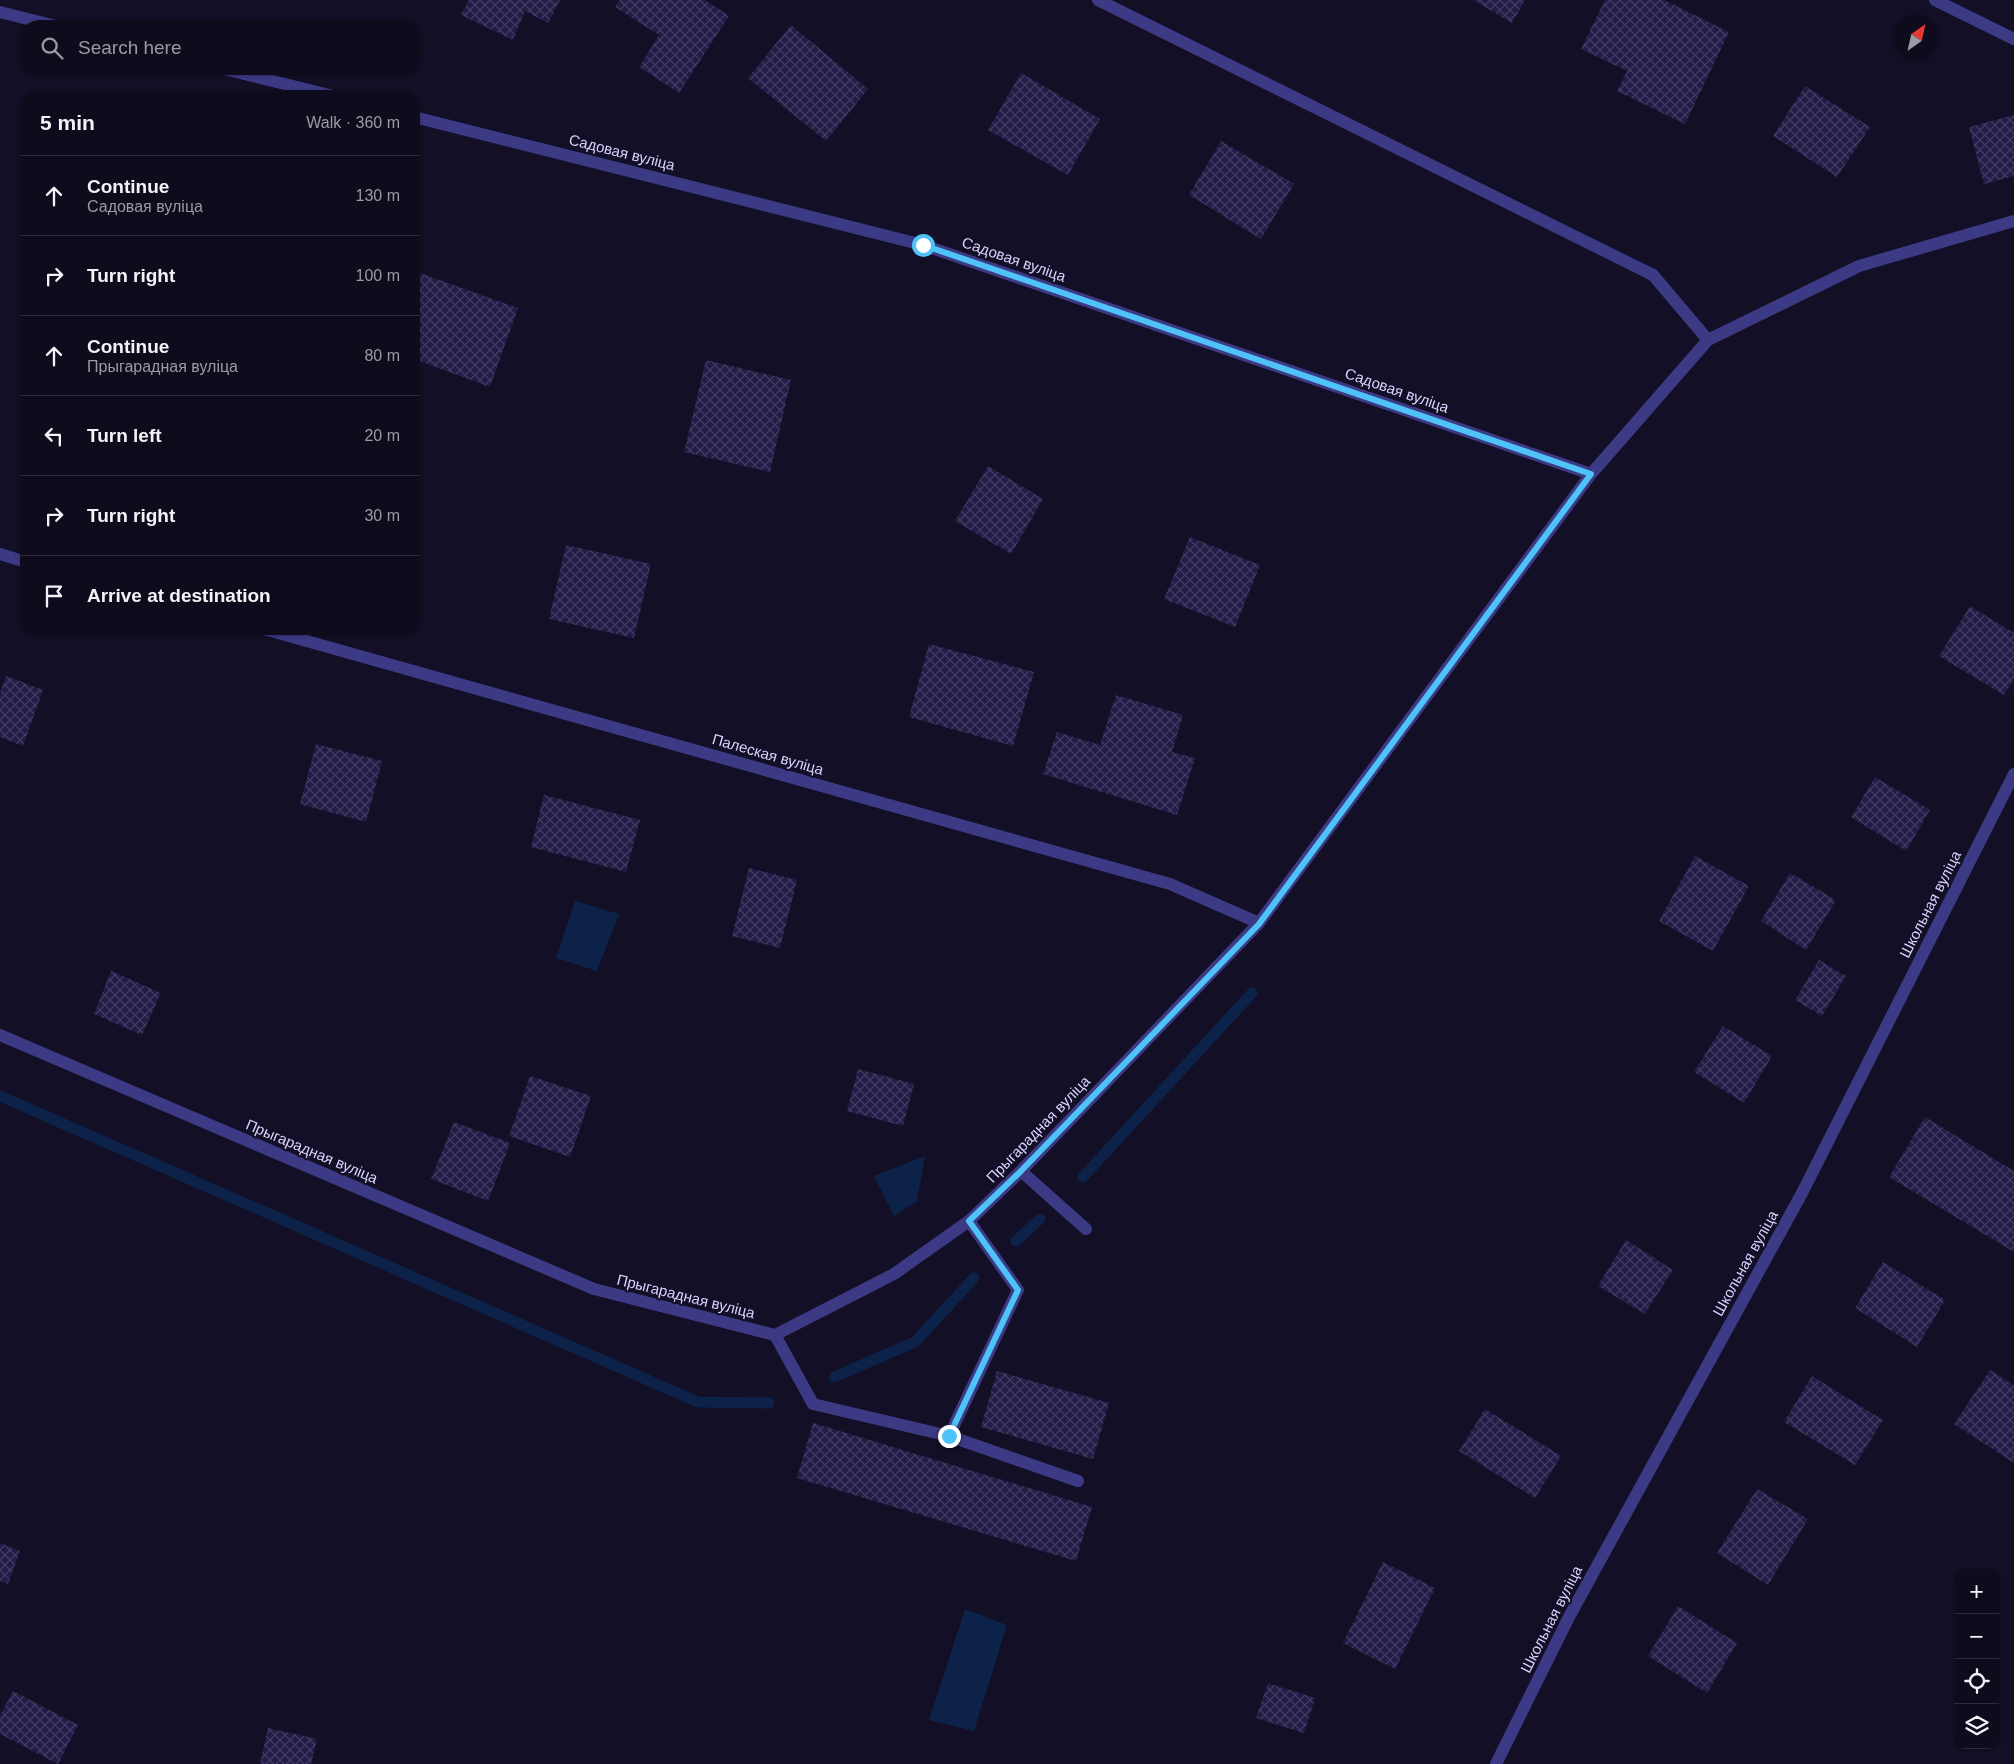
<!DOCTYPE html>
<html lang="en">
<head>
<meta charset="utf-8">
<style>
	:root { --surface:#0e0b1c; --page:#171425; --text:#f1f3f6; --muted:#9b9ba3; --line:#2e2b3b }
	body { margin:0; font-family:Helvetica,sans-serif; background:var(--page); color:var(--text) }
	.controls { position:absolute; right:15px; bottom:15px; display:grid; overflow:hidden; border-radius:10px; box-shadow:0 1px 4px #0004 }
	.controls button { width:45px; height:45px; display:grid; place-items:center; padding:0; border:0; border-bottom:1px solid var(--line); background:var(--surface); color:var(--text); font:25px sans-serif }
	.compass { position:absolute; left:1894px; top:15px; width:45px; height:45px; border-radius:50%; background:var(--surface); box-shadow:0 1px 4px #0004; rotate:34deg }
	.stop { position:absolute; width:15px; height:15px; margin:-11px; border:4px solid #4fc3f7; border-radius:50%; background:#fff }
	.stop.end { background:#4fc3f7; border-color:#fff; box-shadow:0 1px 5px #0008 }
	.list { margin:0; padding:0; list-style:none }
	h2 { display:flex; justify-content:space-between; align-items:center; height:65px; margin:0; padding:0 20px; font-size:21px }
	h2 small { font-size:16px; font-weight:400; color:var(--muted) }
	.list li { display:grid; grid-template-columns:32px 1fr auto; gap:15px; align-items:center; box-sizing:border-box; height:80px; padding:0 20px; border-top:1px solid var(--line) }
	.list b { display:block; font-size:19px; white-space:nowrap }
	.list p { margin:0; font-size:16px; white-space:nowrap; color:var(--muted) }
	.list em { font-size:16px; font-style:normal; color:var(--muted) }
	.icon { flex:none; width:28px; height:28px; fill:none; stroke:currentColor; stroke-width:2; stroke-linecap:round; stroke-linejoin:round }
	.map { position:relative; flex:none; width:2014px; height:1764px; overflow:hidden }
	.search { position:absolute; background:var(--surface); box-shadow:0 1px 4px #0004; left:20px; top:20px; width:400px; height:55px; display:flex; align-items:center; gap:12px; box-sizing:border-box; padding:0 18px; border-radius:20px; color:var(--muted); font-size:19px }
	.panel { position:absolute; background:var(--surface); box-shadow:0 1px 4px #0004; left:20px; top:90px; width:400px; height:545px; border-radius:20px }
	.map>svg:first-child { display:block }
	.water { fill:#0c2248 }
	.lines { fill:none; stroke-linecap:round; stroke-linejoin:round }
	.stream { stroke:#0c2248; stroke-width:11 }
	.building { fill:url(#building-cross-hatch) }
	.lane { stroke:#3d3a85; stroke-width:12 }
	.street { stroke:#3d3a85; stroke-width:12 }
	.route { stroke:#4fc3f7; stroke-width:6 }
	.labels { text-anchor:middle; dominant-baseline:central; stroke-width:4.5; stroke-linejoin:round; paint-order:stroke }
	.street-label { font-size:15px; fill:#d9d4ff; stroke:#130f26 }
</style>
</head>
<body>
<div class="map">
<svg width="2014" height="1764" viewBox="0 0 2014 1764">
	<defs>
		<pattern id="building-cross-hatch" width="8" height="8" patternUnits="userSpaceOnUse" patternTransform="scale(1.25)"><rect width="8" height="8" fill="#241b47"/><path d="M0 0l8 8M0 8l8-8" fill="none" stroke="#433b63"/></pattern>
	</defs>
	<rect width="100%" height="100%" fill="#130f26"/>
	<path class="water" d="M575,901L619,914L597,971L556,958Z
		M925,1156L917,1201L894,1216L874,1176Z
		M965,1609L1007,1625L974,1731L929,1720Z"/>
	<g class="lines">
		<path class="stream" d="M0,1096L698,1402L769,1403
			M1083,1177L1252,993
			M1016,1241L1040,1219
			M834,1377L915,1342L974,1278"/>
	</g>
	<path class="building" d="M469,0H560L548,23L525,11L513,40L461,15Z
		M620,0H705L729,16L679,93L639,67L659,35L615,7Z
		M1473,0H1525L1512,23Z
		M1605,0H1664L1729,32L1685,124L1617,91L1627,71L1581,49Z
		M791,25L868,89L826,141L748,78Z
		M1021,73L1100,119L1068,175L988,130Z
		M1805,86L1870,127L1837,177L1773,136Z
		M2014,115V176L1984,184L1969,127Z
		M1221,141L1294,184L1261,239L1189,195Z
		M420,273L518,308L490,387L414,359V289Z
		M706,360L791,380L770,472L684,452Z
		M988,466L1043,499L1011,554L955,521Z
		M1190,537L1260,565L1235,627L1164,599Z
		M566,545L651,564L634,638L549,619Z
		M1970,606L2014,633V679L2004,695L1939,656Z
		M929,644L1034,672L1013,746L909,717Z
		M6,676L43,690L23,746L0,737V693Z
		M1116,695L1183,715L1172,752L1195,758L1177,815L1043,774L1057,732L1100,745Z
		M316,744L382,761L366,822L300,804Z
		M1875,777L1930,810L1906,851L1851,817Z
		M544,795L640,820L626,872L531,847Z
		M1695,856L1749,886L1713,951L1659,921Z
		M749,868L797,880L780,948L732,936Z
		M1790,873L1836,900L1806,950L1761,921Z
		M1819,960L1846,976L1822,1016L1795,1000Z
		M111,971L161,993L142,1035L94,1014Z
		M1723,1026L1772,1056L1744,1103L1694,1072Z
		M858,1069L914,1084L903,1126L847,1111Z
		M530,1076L591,1096L570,1157L509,1136Z
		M1925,1117L2014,1171V1252L1889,1177Z
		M454,1122L510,1143L488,1201L431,1179Z
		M1626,1240L1673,1270L1645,1314L1598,1286Z
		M1883,1262L1945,1300L1917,1347L1855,1308Z
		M1990,1370L2014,1385V1463L1954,1424Z
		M997,1371L1109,1403L1093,1459L981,1427Z
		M1812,1376L1883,1420L1855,1465L1784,1422Z
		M1485,1409L1561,1456L1535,1498L1459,1451Z
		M813,1423L1092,1507L1076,1561L797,1478Z
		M1757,1489L1808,1519L1768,1585L1717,1553Z
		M0,1543L20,1551L8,1584L0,1581Z
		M1383,1562L1435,1588L1395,1669L1343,1643Z
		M1678,1606L1737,1643L1707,1693L1648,1656Z
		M1268,1683L1315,1698L1304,1733L1256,1718Z
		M13,1691L78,1725L58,1764L0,1734V1716Z
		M268,1728L317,1739L311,1764H260Z"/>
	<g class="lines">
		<path class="lane" d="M1098,0L1653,275L1708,340
			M1021,1171L1086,1229
			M775,1335L813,1404L949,1436L1078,1481
			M949,1436L1018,1290L969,1221"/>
		<path class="street" d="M1935,0L2014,39
			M0,12L56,26
			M224,69L333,96
			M414,117L923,245L1591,474
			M0,554L26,562
			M264,629L1170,884L1259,923
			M0,1035L594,1289L775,1335L894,1274L969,1221L1021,1171L1259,923L1591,474L1708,340L1859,266L2014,221
			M1496,1764L1569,1617L1802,1193L2014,774"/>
	</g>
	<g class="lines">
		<path class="route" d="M923,245L1591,474L1259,924L1021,1171L969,1221L1018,1290L949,1436"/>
	</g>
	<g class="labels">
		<g class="street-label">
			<text transform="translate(622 152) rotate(14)">Садовая вуліца</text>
			<text transform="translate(1014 259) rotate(19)">Садовая вуліца</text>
			<text transform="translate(1397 390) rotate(19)">Садовая вуліца</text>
			<text transform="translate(768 754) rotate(16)">Палеская вуліца</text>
			<text transform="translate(1930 904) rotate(-63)">Школьная вуліца</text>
			<text transform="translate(1038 1129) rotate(-46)">Прыгарадная вуліца</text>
			<text transform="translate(312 1151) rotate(23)">Прыгарадная вуліца</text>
			<text transform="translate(1745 1263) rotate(-61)">Школьная вуліца</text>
			<text transform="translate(686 1296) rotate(14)">Прыгарадная вуліца</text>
			<text transform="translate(1551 1619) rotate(-63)">Школьная вуліца</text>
		</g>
	</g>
</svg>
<div class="controls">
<button>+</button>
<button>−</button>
<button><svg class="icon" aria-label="locate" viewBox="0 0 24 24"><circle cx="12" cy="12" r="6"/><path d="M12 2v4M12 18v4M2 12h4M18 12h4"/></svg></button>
<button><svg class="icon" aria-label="layers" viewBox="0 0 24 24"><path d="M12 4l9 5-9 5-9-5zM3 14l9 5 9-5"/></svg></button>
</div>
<svg class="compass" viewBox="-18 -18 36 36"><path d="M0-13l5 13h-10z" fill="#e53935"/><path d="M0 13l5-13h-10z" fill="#9b9ba3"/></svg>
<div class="stop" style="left:923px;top:245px"></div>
<div class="stop end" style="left:949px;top:1436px"></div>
<div class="search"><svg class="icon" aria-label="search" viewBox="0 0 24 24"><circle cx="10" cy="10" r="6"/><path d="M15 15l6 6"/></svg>Search here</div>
<section class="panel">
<h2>5 min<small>Walk · 360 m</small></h2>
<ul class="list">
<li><svg class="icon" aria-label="ahead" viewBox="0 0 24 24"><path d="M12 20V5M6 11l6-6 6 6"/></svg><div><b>Continue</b><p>Садовая вуліца</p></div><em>130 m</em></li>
<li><svg class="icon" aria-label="right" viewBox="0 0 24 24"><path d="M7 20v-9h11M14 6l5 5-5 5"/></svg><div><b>Turn right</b></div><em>100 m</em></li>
<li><svg class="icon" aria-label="ahead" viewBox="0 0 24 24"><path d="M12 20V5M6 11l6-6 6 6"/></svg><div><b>Continue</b><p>Прыгарадная вуліца</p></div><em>80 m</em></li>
<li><svg class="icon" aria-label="left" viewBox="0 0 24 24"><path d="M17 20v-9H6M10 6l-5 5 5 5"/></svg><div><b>Turn left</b></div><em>20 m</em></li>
<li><svg class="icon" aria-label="right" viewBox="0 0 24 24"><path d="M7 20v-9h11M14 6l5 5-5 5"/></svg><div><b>Turn right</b></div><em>30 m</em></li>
<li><svg class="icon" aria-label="arrive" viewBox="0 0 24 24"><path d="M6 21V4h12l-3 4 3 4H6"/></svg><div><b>Arrive at destination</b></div></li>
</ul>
</section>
</div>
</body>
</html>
